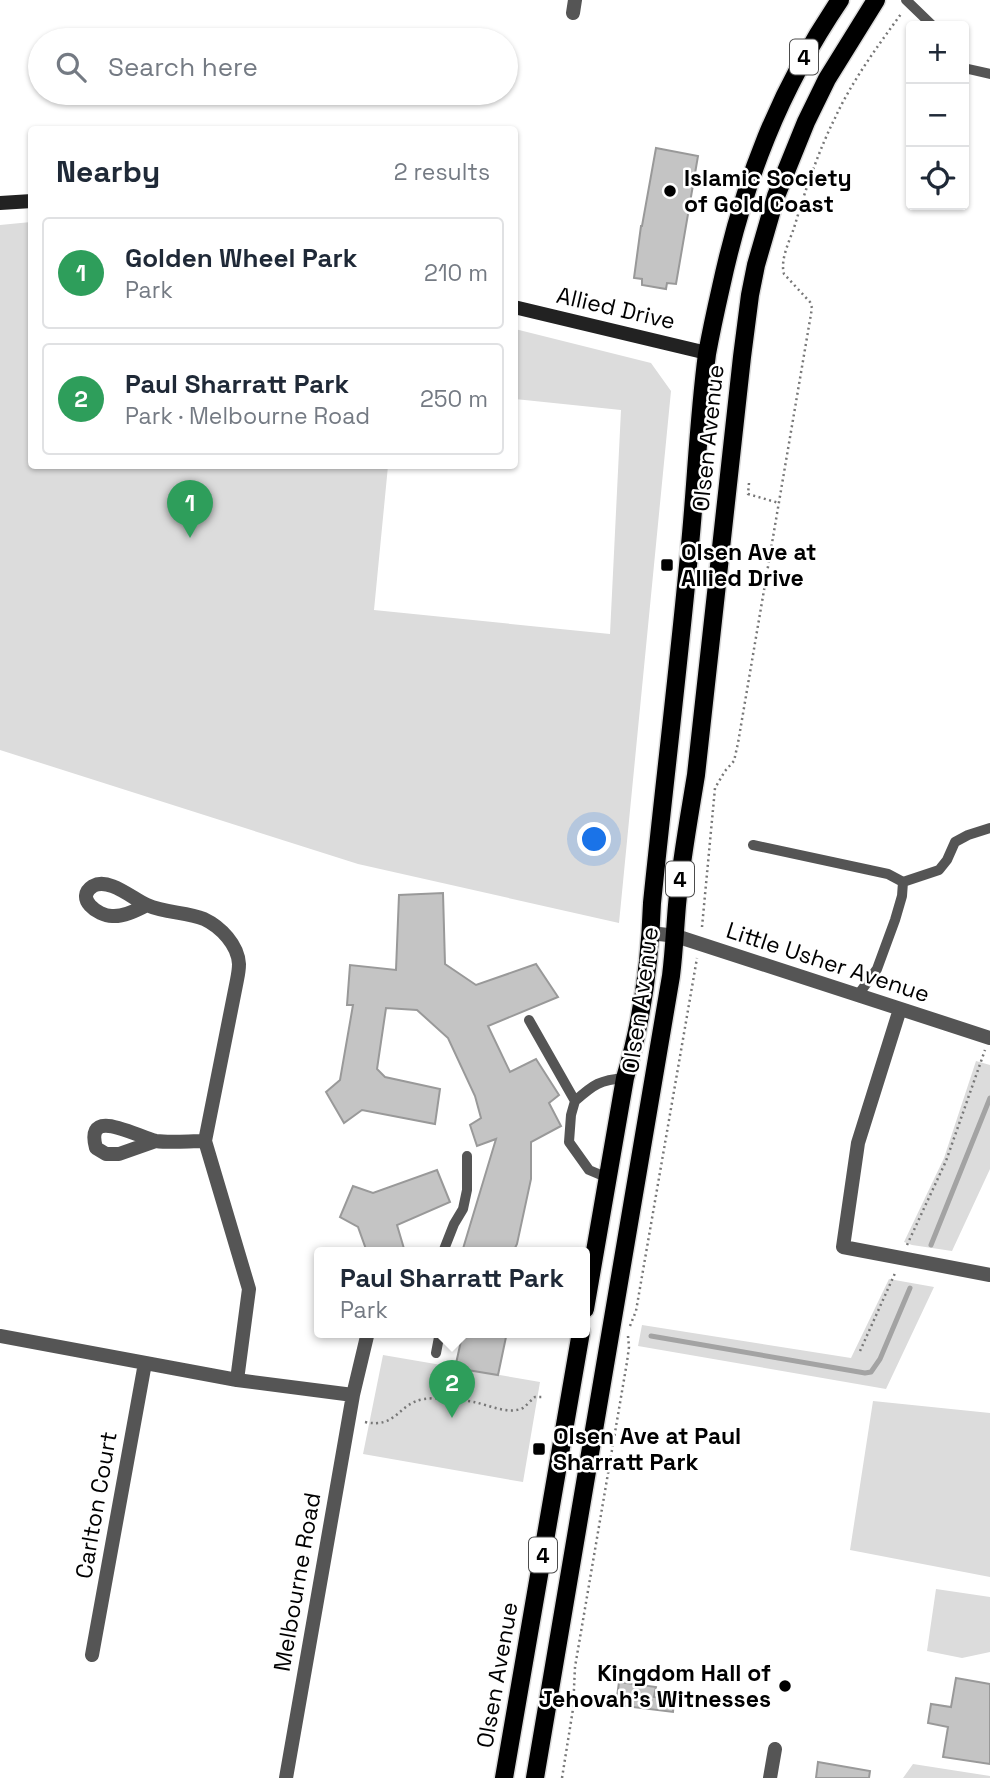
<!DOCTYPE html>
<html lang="en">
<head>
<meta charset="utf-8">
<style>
	:root { --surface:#fff; --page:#f6f6f7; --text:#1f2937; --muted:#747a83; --line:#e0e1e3; --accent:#1a73e8 }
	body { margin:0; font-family:"Space Grotesk",sans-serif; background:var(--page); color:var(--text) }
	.controls { position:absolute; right:21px; top:21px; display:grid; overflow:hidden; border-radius:7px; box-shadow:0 2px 5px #0004 }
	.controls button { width:63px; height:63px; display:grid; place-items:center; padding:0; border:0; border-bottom:2px solid var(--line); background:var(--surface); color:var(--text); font:35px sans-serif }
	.you { position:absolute; left:595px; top:840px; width:24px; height:24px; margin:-18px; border:5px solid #fff; border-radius:50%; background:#1a73e8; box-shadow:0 0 0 10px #1a73e833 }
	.badge { display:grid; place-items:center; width:46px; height:46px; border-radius:50%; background:var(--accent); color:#fff; font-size:23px; font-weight:700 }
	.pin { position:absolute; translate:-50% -58px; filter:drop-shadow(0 2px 4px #0008) }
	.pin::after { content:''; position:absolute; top:37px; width:24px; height:21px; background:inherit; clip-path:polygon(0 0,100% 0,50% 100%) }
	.popup { position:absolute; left:314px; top:1247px; width:276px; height:91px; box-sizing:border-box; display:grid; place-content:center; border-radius:7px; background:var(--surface); filter:drop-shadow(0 2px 5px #0005); font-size:23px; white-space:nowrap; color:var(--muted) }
	.popup b { font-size:26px; color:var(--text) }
	.popup::after { content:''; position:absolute; left:50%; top:100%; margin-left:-14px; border:14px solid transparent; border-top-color:var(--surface) }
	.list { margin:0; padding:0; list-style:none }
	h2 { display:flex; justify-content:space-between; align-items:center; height:91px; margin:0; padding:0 28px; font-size:30px }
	h2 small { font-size:23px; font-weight:400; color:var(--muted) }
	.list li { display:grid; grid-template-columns:46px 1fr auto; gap:21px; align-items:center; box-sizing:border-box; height:112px; margin:0 14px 14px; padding:0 14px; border:2px solid var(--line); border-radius:7px }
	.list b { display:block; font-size:26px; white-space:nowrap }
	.list p { margin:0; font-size:23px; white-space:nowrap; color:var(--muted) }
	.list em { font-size:23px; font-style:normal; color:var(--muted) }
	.icon { flex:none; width:38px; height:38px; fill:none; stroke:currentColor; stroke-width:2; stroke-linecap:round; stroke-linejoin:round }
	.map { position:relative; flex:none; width:990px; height:1778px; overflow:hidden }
	.search { position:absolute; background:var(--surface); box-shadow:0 2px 5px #0004; left:28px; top:28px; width:490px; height:77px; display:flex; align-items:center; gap:18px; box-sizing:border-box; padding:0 24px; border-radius:38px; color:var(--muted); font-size:26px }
	.panel { position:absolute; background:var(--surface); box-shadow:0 2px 5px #0004; left:28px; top:126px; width:490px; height:343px; border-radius:7px }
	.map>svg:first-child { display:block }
	.green { fill:#dcdcdc }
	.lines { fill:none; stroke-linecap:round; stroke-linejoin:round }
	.stream { stroke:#a3a3a3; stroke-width:5 }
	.building { fill:#c4c4c4; stroke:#999; stroke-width:2 }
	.primary-casing { stroke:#dbdbdb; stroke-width:21 }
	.path { stroke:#777; stroke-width:2.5; stroke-dasharray:2 3.5; stroke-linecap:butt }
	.lane { stroke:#555; stroke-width:10 }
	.street { stroke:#555; stroke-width:14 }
	.secondary { stroke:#222; stroke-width:14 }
	.primary { stroke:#000; stroke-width:18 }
	.poi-dot { fill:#000; stroke:#fff; stroke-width:2.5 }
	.labels { text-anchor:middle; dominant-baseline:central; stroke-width:5; stroke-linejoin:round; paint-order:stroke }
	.shield { fill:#fff; stroke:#4c4c4c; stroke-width:2 }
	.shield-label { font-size:21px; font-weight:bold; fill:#000 }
	.poi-label { font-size:23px; font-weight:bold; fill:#000; stroke:#fff; text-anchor:start }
	.street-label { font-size:23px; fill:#000; stroke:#fff }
</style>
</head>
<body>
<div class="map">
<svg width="990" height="1778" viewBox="0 0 990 1778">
	<rect width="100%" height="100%" fill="#fff"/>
	<path class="green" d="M31,222L32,466H388L374,610L610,634L621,410L515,399V329L651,363L671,391L619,923L358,864L0,750V225Z
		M976,1061L990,1065V1169L952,1251L912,1245L904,1242L944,1158Z
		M889,1279L934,1287L886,1389L638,1346L642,1325L851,1358Z
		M383,1355L540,1382L523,1482L363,1454Z
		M873,1401L990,1413V1577L850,1550Z
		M936,1589L990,1597V1652L962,1658L927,1651Z
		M913,1764L990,1776V1778H903Z"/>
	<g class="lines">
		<path class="stream" d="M931,1245L990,1098
			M651,1336L865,1373L871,1372L880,1359L910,1288"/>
	</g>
	<path class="building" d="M656,148L698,156L676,284L667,283L666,289L642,285V279L634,278L641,226H642Z
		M443,893L445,964L476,985L536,964L558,997L488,1026L510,1072L536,1059L559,1095L549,1103L561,1126L531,1142V1179L517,1244L513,1252H462L496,1139L477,1146L470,1125L481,1118L475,1096L448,1038L417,1010L386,1008L377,1069L385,1077L440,1089L435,1124L362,1110L344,1123L326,1092L340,1080L353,1005H347L350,965L396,970L399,895Z
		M437,1170L450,1202L397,1225L405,1252H367L358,1227L340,1217L353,1186L373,1193Z
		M463,1332H478L506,1337L498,1375L455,1368Z
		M956,1678L990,1684V1764L943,1757L948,1727L928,1723L931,1704L951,1707Z
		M619,1682L656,1687L654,1697L674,1700L673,1712L616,1705Z
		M818,1762L870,1771L869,1778H816Z"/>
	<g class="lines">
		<defs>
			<path id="primary" d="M585,1309L625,1078C642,1022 650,961 652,903C664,787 678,671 689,555C696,488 698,421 707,354C711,332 716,309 721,287C744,181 779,90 840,0
				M504,1778L581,1332
				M535,1778L671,976C674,952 675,929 677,905C681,861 689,818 696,775L742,357L750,295L756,265L776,196L806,122L827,79L876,0"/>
		</defs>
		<use href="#primary" class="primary-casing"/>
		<path class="path" d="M749,483L748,494L779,503
			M702,927L715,788L725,771L734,761L738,743L812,308L810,302L784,274C780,260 789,242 794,228C805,191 818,152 835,118C852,81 877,47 901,14
			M907,1245L946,1161L985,1050
			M630,1326L636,1311L697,958
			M860,1351L896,1271
			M365,1422C397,1429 398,1403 424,1399C440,1397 458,1399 474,1402C489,1405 508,1415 523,1408C527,1405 531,1400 535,1397H544
			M562,1778L573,1709L575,1667L627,1362L629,1347L628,1336"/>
		<path class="lane" d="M906,0L933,26
			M964,68L990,74
			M753,845L888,874L903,882L902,896L895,920L877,969L858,995
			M903,882L939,870L947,860L955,842L968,835L990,828
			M529,1020L575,1101C594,1084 600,1080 625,1078
			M575,1101L571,1115L569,1142L589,1170L608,1178
			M443,1252L454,1224L463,1209L467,1190V1156
			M436,1353L440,1332"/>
		<path class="street" d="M573,13L575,0
			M147,905C137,910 124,917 112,916C98,916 74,898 93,886C109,877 133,899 147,905C165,913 186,912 204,919C221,927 238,945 239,964C239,969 238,975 237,980L205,1141L249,1289L237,1380
			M651,933L676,936L990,1038
			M900,1009L858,1143L843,1247L990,1275
			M156,1141L119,1154H106L96,1148C84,1104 139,1138 156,1141C171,1143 189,1141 205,1141
			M0,1336L237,1380L353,1395
			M92,1655L145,1363
			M286,1778L353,1395L368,1332
			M770,1778L775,1749"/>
		<path class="secondary" d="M0,203L32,201
			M514,307L707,353"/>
		<use href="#primary" class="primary"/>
	</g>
	<g class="poi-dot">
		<circle cx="670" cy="191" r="7"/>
		<rect x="660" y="558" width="14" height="14" rx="3.5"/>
		<rect x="532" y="1442" width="14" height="14" rx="3.5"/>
		<circle cx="785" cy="1686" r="7"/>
	</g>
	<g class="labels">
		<g class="shield">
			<rect x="790" y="39.5" width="28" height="35" rx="5"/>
			<rect x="666" y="861.5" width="28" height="35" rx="5"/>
			<rect x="529" y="1537.5" width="28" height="35" rx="5"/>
		</g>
		<g class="shield-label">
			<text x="804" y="57">4</text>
			<text x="680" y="879">4</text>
			<text x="543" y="1555">4</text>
		</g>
		<g class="poi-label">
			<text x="684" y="178">Islamic Society<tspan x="684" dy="26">of Gold Coast</tspan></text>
			<text x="681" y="552">Olsen Ave at<tspan x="681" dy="26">Allied Drive</tspan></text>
			<text x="553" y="1436">Olsen Ave at Paul<tspan x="553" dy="26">Sharratt Park</tspan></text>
			<text x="771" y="1673" text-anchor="end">Kingdom Hall of<tspan x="771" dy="26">Jehovah's Witnesses</tspan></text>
		</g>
		<g class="street-label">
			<text transform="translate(616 308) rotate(13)">Allied Drive</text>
			<text transform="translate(708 438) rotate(-84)">Olsen Avenue</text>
			<text transform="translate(828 962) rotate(18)">Little Usher Avenue</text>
			<text transform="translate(640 1000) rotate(-82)">Olsen Avenue</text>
			<text transform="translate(96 1505) rotate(-80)">Carlton Court</text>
			<text transform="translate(297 1582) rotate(-80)">Melbourne Road</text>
			<text transform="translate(497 1675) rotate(-80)">Olsen Avenue</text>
		</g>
	</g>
</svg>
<div class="controls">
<button>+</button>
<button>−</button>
<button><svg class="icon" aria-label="locate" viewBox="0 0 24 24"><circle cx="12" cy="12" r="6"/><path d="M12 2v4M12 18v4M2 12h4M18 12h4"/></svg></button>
</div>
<div class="you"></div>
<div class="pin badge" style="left:190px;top:538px;background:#2e9e5b">1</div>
<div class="pin badge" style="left:452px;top:1418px;background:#2e9e5b">2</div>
<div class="popup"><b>Paul Sharratt Park</b>Park</div>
<div class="search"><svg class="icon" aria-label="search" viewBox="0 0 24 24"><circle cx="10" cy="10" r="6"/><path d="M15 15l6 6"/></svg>Search here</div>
<section class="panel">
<h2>Nearby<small>2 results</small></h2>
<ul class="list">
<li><span class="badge" style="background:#2e9e5b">1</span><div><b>Golden Wheel Park</b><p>Park</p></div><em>210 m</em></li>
<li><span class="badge" style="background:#2e9e5b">2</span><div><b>Paul Sharratt Park</b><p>Park · Melbourne Road</p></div><em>250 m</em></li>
</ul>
</section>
</div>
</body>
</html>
